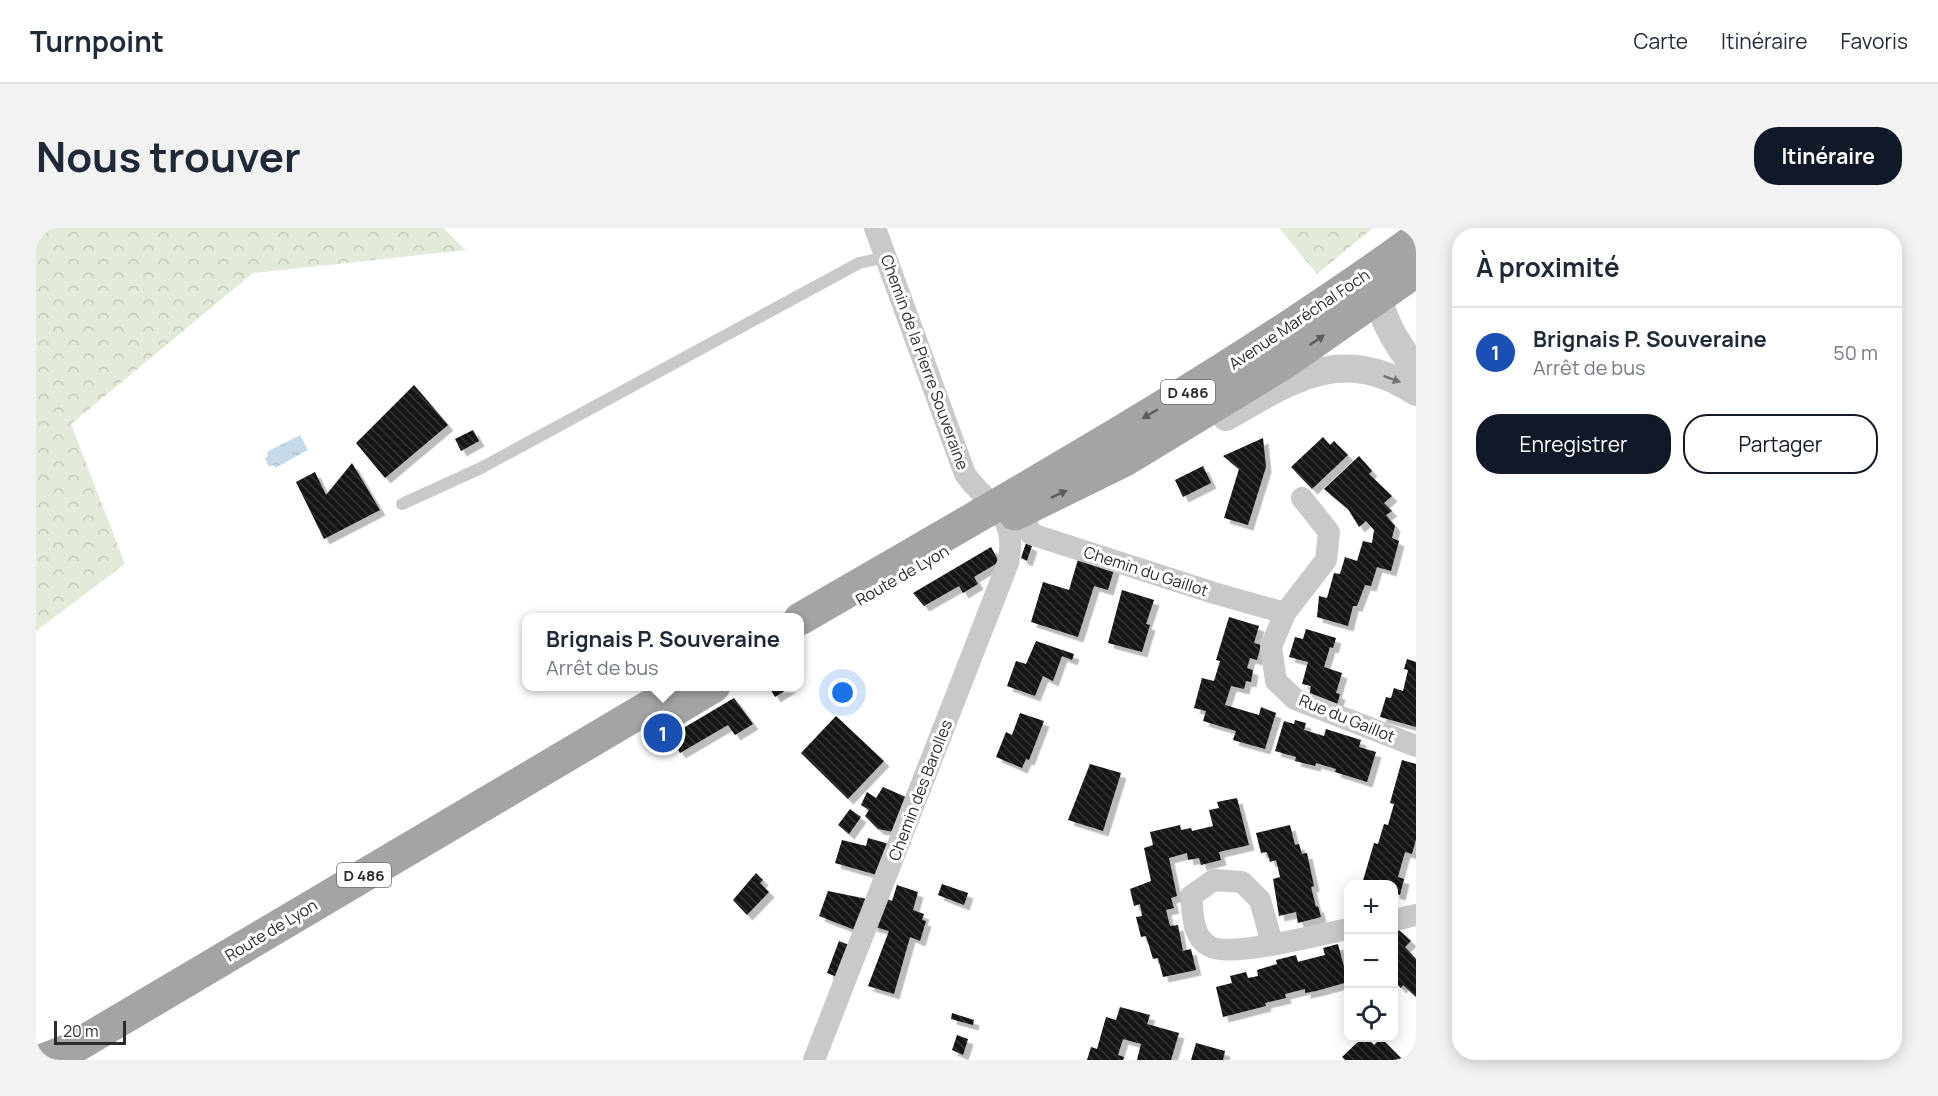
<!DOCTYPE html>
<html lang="fr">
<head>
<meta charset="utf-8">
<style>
	:root { --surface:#fff; --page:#f2f2f3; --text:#1f2937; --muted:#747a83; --line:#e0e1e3; --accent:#111827 }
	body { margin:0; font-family:Manrope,sans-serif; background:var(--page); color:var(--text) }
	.controls { position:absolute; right:18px; bottom:18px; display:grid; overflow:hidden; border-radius:12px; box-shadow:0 3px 15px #0003 }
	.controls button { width:54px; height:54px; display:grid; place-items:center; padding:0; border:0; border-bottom:2px solid var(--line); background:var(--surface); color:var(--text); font:30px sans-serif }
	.scale { position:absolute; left:18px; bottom:15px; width:72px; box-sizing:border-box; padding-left:6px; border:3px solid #2c2c2c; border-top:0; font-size:16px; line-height:21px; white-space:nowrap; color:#2c2c2c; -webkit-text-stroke:4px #fff; paint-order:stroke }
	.you { position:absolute; left:807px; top:465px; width:21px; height:21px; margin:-15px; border:4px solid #fff; border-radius:50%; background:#1a73e8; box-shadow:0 0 0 9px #1a73e833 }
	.badge { display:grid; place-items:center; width:39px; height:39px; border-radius:50%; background:var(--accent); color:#fff; font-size:20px; font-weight:700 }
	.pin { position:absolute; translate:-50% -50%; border:3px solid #fff; box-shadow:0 2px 6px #0006 }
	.popup { position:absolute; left:486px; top:385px; width:282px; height:78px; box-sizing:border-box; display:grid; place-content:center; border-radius:12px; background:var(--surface); filter:drop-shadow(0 2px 4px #0005); font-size:20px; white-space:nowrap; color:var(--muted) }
	.popup b { font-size:22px; color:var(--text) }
	.popup::after { content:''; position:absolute; left:50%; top:100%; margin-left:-12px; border:12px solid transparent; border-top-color:var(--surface) }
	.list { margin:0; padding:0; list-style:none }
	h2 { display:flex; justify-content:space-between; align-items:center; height:78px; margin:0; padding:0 24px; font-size:26px }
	h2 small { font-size:20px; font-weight:400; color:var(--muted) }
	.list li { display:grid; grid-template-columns:39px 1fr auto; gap:18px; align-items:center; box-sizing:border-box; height:90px; padding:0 24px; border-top:2px solid var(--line) }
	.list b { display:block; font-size:22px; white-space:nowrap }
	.list p { margin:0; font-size:20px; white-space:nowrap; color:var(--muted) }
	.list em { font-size:20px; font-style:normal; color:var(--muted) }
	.actions { display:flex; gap:12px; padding:18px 24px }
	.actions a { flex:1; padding:14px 0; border:2px solid var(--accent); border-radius:24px; text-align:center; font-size:21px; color:var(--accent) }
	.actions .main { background:var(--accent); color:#fff }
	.icon { flex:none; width:33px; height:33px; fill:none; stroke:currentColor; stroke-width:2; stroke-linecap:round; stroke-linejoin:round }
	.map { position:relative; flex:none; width:1380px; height:832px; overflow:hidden; border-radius:24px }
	header { display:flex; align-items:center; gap:36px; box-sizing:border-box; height:84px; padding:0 30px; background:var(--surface); border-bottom:2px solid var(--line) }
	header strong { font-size:28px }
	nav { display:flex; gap:33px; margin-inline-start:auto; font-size:21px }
	.intro { display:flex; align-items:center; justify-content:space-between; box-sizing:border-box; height:144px; padding:0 36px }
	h1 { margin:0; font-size:42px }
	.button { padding:15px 27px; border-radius:24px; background:var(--accent); color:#fff; font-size:21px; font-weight:700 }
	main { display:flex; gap:36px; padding:0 36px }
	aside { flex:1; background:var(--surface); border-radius:24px; box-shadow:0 3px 15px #0003 }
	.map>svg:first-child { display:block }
	.forest { fill:url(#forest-crowns) }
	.water { fill:url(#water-ripples) }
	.building { fill:url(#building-back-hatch); filter:url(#shadow) }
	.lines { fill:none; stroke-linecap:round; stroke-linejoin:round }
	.service { stroke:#c9c9c9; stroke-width:12 }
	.minor { stroke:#c9c9c9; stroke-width:22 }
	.tertiary { stroke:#c9c9c9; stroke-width:28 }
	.primary { stroke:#a4a4a4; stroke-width:33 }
	.oneway { fill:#5c5c5c }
	.oneway2 { fill:#737373 }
	.labels { text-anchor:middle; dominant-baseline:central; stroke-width:6; stroke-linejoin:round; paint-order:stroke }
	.shield { fill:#fff; stroke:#6b6b6b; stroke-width:1.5 }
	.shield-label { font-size:15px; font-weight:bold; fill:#2c2c2c }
	.street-label { font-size:16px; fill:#2c2c2c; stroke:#fff }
</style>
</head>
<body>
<header>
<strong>Turnpoint</strong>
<nav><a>Carte</a><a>Itinéraire</a><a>Favoris</a></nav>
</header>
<div class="intro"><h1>Nous trouver</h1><a class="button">Itinéraire</a></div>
<main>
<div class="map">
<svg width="1380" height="832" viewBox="0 0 1380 832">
	<defs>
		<pattern id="forest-crowns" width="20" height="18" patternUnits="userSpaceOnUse" patternTransform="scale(1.5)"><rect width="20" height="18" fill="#e2eada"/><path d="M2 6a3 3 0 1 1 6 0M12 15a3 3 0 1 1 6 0" fill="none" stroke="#c2c9bb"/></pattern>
		<pattern id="water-ripples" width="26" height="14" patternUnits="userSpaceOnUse" patternTransform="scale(1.5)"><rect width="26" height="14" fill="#c7dae9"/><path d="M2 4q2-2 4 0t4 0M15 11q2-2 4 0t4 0" fill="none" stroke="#abbbc8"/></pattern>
		<pattern id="building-back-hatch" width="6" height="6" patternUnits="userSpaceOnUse" patternTransform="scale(1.5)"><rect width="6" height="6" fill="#131313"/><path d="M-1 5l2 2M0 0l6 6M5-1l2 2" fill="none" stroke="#363636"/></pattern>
		<filter id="shadow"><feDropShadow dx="5.5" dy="5.5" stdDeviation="0" flood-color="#0004"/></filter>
	</defs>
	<rect width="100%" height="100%" fill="#fff"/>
	<path class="forest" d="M0,0H407L430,22L217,45L35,196L89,336L0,403Z
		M1243,0H1337L1281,46Z"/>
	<path class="water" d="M264,207L272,222L239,240L238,237L233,239L229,230L232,228L231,224Z"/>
	<path class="building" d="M378,157L412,197L349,250L320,215Z
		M437,202L443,213L425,223L419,211Z
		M1287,209L1294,217L1298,213L1312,227L1276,261L1255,239Z
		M1227,210L1230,239L1212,297L1188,290L1203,241L1187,228Z
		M1323,228L1336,243L1333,246L1356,268L1348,275L1356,283L1350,287L1359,298L1356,310L1363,313L1355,343L1341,339L1335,358L1329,357L1321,378H1317L1312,398L1281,389L1283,368L1291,370L1298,345L1304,346L1309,329L1321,333L1327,313L1336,315L1338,302L1330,293L1323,299L1312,281L1288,261Z
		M316,235L344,282L288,311L260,254L279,244L290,267Z
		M1167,238L1175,255L1147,269L1139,252Z
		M990,315L996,318L991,333L985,330Z
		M955,319L963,334L938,349L942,356L927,365L923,358L888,378L877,365Z
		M1043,328L1079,338L1072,362L1058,358L1042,409L995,394L1007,354L1033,362Z
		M1086,362L1118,372L1110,396L1114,397L1106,424L1072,415Z
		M1193,389L1223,398L1218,415L1225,417L1221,432L1214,430L1211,440L1217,442L1215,454L1210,453L1208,461L1195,458L1189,477L1223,487L1225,479L1240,485L1229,521L1197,512L1200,503L1167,493L1170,483L1158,480L1166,450L1178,453L1184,433L1180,432Z
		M1270,401L1300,410L1297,420L1294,419L1288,439L1306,445L1300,465L1304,466L1301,477L1273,469L1275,458L1266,456L1272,434L1253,429L1259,409L1267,411Z
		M1000,413L1038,426L1036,432L1026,428L1017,453L1007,448L999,468L971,458L980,433L990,436Z
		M1371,431L1380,434V499L1344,489L1350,469L1355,470L1358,460L1367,463L1372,442L1368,441Z
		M733,459H755L739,469Z
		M698,470L717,496L699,507L692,497L644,525L634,508Z
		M984,485L1008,493L993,532L990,531L986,540L960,529L970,504L976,507Z
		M800,488L848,533L812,571L765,525Z
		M1259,492L1270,495L1268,502L1288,508L1290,501L1309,507L1325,512L1323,519L1340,524L1331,554L1299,544L1300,541L1280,535L1279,538L1259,533L1260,529L1239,523L1248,493L1258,496Z
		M1366,532L1380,536V611L1376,626L1369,624L1362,649L1368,651L1364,667L1358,665V656H1326L1338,615L1342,616L1348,596L1352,597L1358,576L1354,575Z
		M1054,536L1085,545L1067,603L1032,592Z
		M847,559L872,570L858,604L842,601L829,588L833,582L825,577L831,564L840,570Z
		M1201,570L1213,617L1183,624L1185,632L1165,637L1163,630L1152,632L1151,625L1133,630L1141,668L1135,670L1138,680L1130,682L1134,698L1142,697L1147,723L1155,721L1160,742L1127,749L1122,730L1117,731L1110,708L1105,709L1100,689L1106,688L1104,676L1098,678L1094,661L1115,653L1108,620L1117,617L1114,604L1144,597L1145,602L1155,600L1156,603L1177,598L1173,582L1183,580L1181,574Z
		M814,581L825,589L813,606L802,597Z
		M1254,597L1259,617L1263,616L1266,626L1271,625L1278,658L1275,659L1280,679L1282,678L1285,689L1262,695L1260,684L1243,688L1237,651L1244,649L1240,632L1234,634L1231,624L1225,625L1220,605Z
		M832,610L853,616L841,647L799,635L806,612L830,618Z
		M720,645L727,652L724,655L733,664L711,687L697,672Z
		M906,656L932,665L928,677L902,667Z
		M861,657L882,664L877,682L888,686L886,692L890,693L884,713L874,709L858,766L832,758L853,703L835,698L847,669L856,673Z
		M792,663L831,671L819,702L783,688Z
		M1363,702L1375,713L1369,719L1380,731V769L1367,757L1365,760L1358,753V708Z
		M803,713L813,717L801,749L791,745Z
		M1302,716L1312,754L1280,763L1269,765V761L1249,766L1250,770L1229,775L1230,778L1187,789L1180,759L1196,755L1194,748L1210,744L1212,750L1222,748L1221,742L1241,736L1240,732L1260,727L1262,734L1273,731L1289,727L1287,720Z
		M1084,779L1114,787L1111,796L1143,805L1135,832H1101L1105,816L1087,811L1082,827L1088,829L1087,832H1051L1055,819L1061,821L1070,789L1080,792Z
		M916,785L938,792L937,797L915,791Z
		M921,807L932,811L927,827L916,822Z
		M1326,810H1331L1338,817L1345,810L1367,832H1309L1306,829Z
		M1160,815L1189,823L1187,832H1155Z"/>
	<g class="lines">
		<path class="service" d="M366,276L445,240L823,35L851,29"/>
		<path class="minor" d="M1266,270L1293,304L1290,332L1249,385L1235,419L1240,453L1259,471L1380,518
			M986,283L995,306L1178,365L1249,385
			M1358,692L1380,687
			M1236,715L1224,672L1206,654L1178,652L1155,668C1157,685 1156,709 1173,718C1194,731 1284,706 1312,701
			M778,832L972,335C983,286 953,280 929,246L839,0"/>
		<path class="tertiary" d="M1340,49C1341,85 1359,114 1380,141
			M1190,189C1255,152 1307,115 1380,164"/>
		<path class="primary" d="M979,286L1089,232L1248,135L1380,43
			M764,391C972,270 1184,153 1380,11
			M633,485L678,458
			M7,832L35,821L648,458"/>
	</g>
	<defs><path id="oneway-solid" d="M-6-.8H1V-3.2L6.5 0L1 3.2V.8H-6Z" transform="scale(1.5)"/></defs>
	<g class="oneway">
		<use href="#oneway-solid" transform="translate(1281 112) rotate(-34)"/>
		<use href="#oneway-solid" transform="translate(1114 186) rotate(150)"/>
		<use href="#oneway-solid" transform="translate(1023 266) rotate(-25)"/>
	</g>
	<use class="oneway2" href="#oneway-solid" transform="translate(1356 151) rotate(21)"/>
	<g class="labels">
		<g class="shield">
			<rect x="1125" y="152" width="54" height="24" rx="4.5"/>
			<rect x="301" y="635" width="54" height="24" rx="4.5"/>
		</g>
		<g class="shield-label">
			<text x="1152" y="164">D 486</text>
			<text x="328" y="647">D 486</text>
		</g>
		<g class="street-label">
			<text transform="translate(1263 91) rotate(-34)">Avenue Maréchal Foch</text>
			<text transform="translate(889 134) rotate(70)">Chemin de la Pierre Souveraine</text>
			<text transform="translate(1110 343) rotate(18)">Chemin du Gaillot</text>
			<text transform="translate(866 347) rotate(-30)">Route de Lyon</text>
			<text transform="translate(1311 490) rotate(22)">Rue du Gaillot</text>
			<text transform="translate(884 562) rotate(-69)">Chemin des Barolles</text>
			<text transform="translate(235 702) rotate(-31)">Route de Lyon</text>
		</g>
	</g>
</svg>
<div class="controls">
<button>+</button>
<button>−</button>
<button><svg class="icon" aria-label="locate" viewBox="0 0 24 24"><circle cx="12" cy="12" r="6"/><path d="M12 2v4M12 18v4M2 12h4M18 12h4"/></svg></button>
</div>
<div class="scale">20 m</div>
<div class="you"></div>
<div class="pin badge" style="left:627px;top:505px;background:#1a4fb4">1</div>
<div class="popup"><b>Brignais P. Souveraine</b>Arrêt de bus</div>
</div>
<aside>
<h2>À proximité<small></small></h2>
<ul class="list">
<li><span class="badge" style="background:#1a4fb4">1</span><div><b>Brignais P. Souveraine</b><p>Arrêt de bus</p></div><em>50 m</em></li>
</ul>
<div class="actions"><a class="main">Enregistrer</a><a>Partager</a></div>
</aside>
</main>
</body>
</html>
